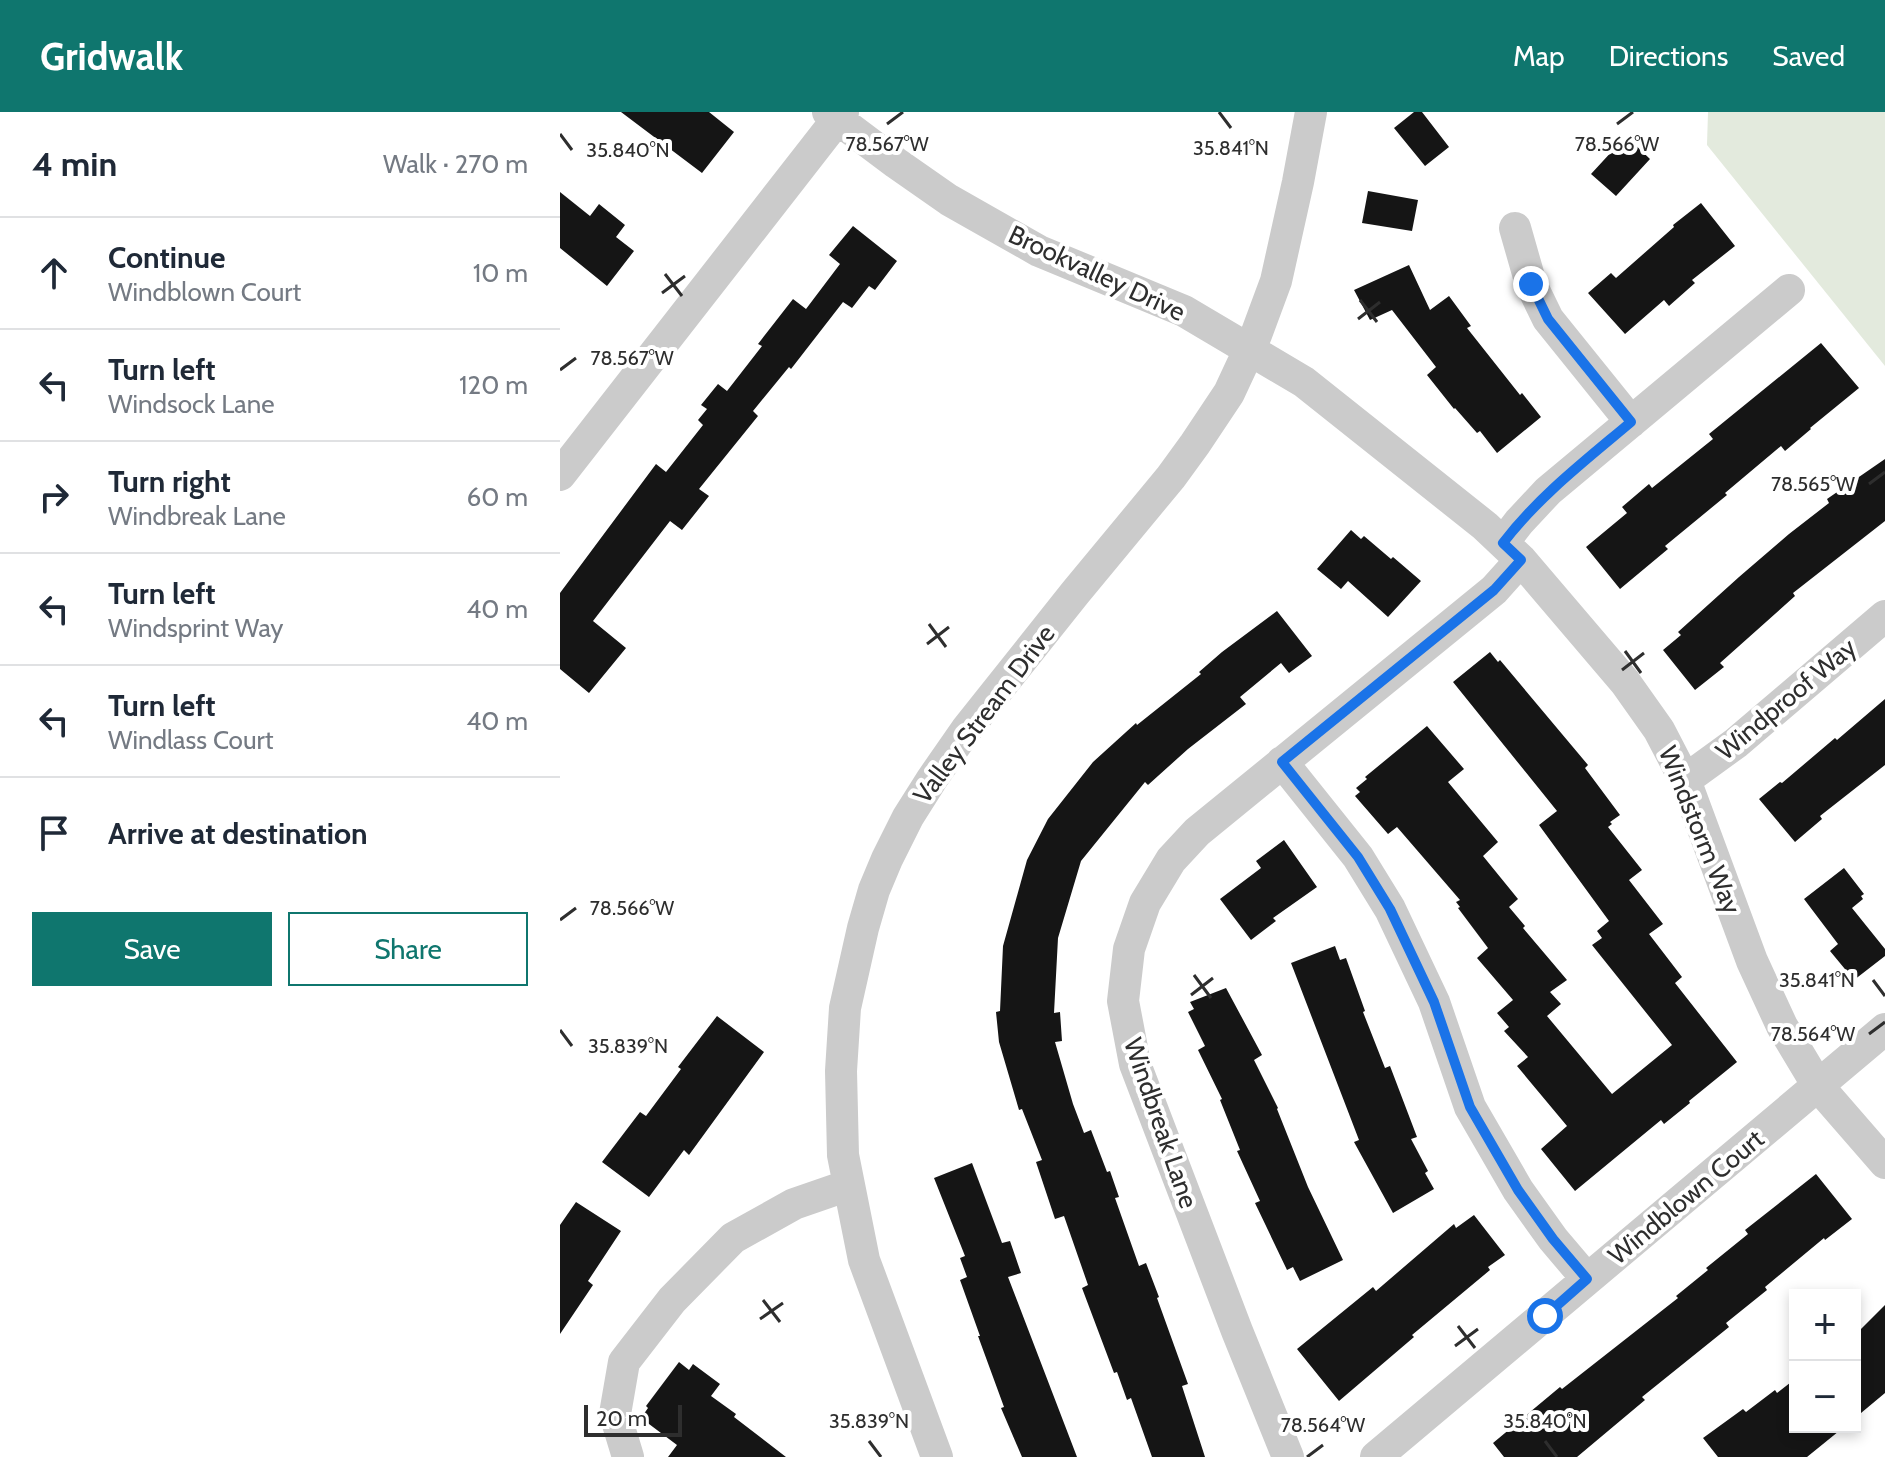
<!DOCTYPE html>
<html lang="en">
<head>
<meta charset="utf-8">
<style>
	:root { --surface:#fff; --page:#f6f6f7; --text:#1f2937; --muted:#747a83; --line:#e0e1e3; --accent:#0f766e }
	body { margin:0; font-family:Cabin,sans-serif; background:var(--page); color:var(--text) }
	.controls { position:absolute; right:24px; bottom:24px; display:grid; overflow:hidden; border-radius:0px; box-shadow:0 4px 12px #0003 }
	.controls button { width:72px; height:72px; display:grid; place-items:center; padding:0; border:0; border-bottom:2px solid var(--line); background:var(--surface); color:var(--text); font:40px sans-serif }
	.scale { position:absolute; left:24px; bottom:20px; width:98px; box-sizing:border-box; padding-left:8px; border:4px solid #2e2e2e; border-top:0; font-size:22px; line-height:28px; white-space:nowrap; color:#2e2e2e; -webkit-text-stroke:6px #fff; paint-order:stroke }
	.stop { position:absolute; width:24px; height:24px; margin:-18px; border:6px solid #1a73e8; border-radius:50%; background:#fff }
	.stop.end { background:#1a73e8; border-color:#fff; box-shadow:0 2px 8px #0008 }
	.list { margin:0; padding:0; list-style:none }
	h2 { display:flex; justify-content:space-between; align-items:center; height:104px; margin:0; padding:0 32px; font-size:34px }
	h2 small { font-size:26px; font-weight:400; color:var(--muted) }
	.list li { display:grid; grid-template-columns:52px 1fr auto; gap:24px; align-items:center; box-sizing:border-box; height:112px; padding:0 32px; border-top:2px solid var(--line) }
	.list b { display:block; font-size:30px; white-space:nowrap }
	.list p { margin:0; font-size:26px; white-space:nowrap; color:var(--muted) }
	.list em { font-size:26px; font-style:normal; color:var(--muted) }
	.actions { display:flex; gap:16px; padding:24px 32px }
	.actions a { flex:1; padding:18px 0; border:2px solid var(--accent); border-radius:0px; text-align:center; font-size:28px; color:var(--accent) }
	.actions .main { background:var(--accent); color:#fff }
	.icon { flex:none; width:44px; height:44px; fill:none; stroke:currentColor; stroke-width:2; stroke-linecap:round; stroke-linejoin:round }
	.map { position:relative; flex:none; width:1325px; height:1345px; overflow:hidden }
	header { display:flex; align-items:center; gap:48px; box-sizing:border-box; height:112px; padding:0 40px; background:var(--accent); color:#fff }
	header strong { font-size:38px }
	nav { display:flex; gap:44px; margin-inline-start:auto; font-size:28px }
	main { display:flex }
	aside { flex:1; background:var(--surface) }
	.map>svg:first-child { display:block }
	.green { fill:#e3eadd }
	.building { fill:#151515 }
	.lines { fill:none; stroke-linecap:round; stroke-linejoin:round }
	.minor { stroke:#cbcbcb; stroke-width:32 }
	.route { stroke:#1a73e8; stroke-width:10 }
	.ticks { fill:none; stroke:#2e2e2e; stroke-width:3 }
	.labels { text-anchor:middle; dominant-baseline:central; stroke-width:8; stroke-linejoin:round; paint-order:stroke }
	.street-label { font-size:26px; fill:#2e2e2e; stroke:#fff }
	.ticks-label { font-size:20px; text-anchor:middle; fill:#2e2e2e; stroke:#fff; stroke-width:8; stroke-linejoin:round; paint-order:stroke }
</style>
</head>
<body>
<header>
<strong>Gridwalk</strong>
<nav><a>Map</a><a>Directions</a><a>Saved</a></nav>
</header>
<main>
<aside>
<h2>4 min<small>Walk · 270 m</small></h2>
<ul class="list">
<li><svg class="icon" aria-label="ahead" viewBox="0 0 24 24"><path d="M12 20V5M6 11l6-6 6 6"/></svg><div><b>Continue</b><p>Windblown Court</p></div><em>10 m</em></li>
<li><svg class="icon" aria-label="left" viewBox="0 0 24 24"><path d="M17 20v-9H6M10 6l-5 5 5 5"/></svg><div><b>Turn left</b><p>Windsock Lane</p></div><em>120 m</em></li>
<li><svg class="icon" aria-label="right" viewBox="0 0 24 24"><path d="M7 20v-9h11M14 6l5 5-5 5"/></svg><div><b>Turn right</b><p>Windbreak Lane</p></div><em>60 m</em></li>
<li><svg class="icon" aria-label="left" viewBox="0 0 24 24"><path d="M17 20v-9H6M10 6l-5 5 5 5"/></svg><div><b>Turn left</b><p>Windsprint Way</p></div><em>40 m</em></li>
<li><svg class="icon" aria-label="left" viewBox="0 0 24 24"><path d="M17 20v-9H6M10 6l-5 5 5 5"/></svg><div><b>Turn left</b><p>Windlass Court</p></div><em>40 m</em></li>
<li><svg class="icon" aria-label="arrive" viewBox="0 0 24 24"><path d="M6 21V4h12l-3 4 3 4H6"/></svg><div><b>Arrive at destination</b></div></li>
</ul>
<div class="actions"><a class="main">Save</a><a>Share</a></div>
</aside>
<div class="map">
<svg width="1325" height="1345" viewBox="0 0 1325 1345">
	<rect width="100%" height="100%" fill="#fff"/>
	<path class="green" d="M1148,0H1325V254L1147,33Z"/>
	<path class="building" d="M61,0H149L174,20L142,61Z
		M854,0H862L889,35L865,54L834,16Z
		M1066,24L1090,47L1056,84L1031,62Z
		M808,79L858,88L852,119L802,111Z
		M0,80L30,104L39,92L65,113L56,125L74,139L47,174L0,136Z
		M1141,91L1175,134L1132,168L1135,171L1109,194L1104,188L1065,222L1028,181L1051,161L1056,166L1114,115L1113,113Z
		M293,114L337,149L315,178L309,174L292,196L283,190L231,257L229,255L193,299L198,304L139,377L149,384L122,418L110,409L33,509L66,536L29,581L0,557V481L96,352L106,360L143,313L138,308L147,297L141,293L158,272L167,279L202,234L198,232L233,187L246,197L280,152L269,143Z
		M849,153L870,198L889,184L911,214L907,216L960,283L962,281L981,305L937,341L920,319L917,321L895,296L894,297L867,263L876,255L832,198L810,208L794,178Z
		M1261,231L1299,276L1250,316L1251,317L1225,339L1221,334L1165,381L1167,383L1105,434L1108,437L1060,477L1026,435L1067,401L1062,395L1089,372L1092,376L1153,327L1149,322Z
		M1325,347V409L1233,481L1235,484L1160,551L1164,555L1135,578L1103,538L1121,523L1118,520L1179,465L1229,422L1269,391L1267,387Z
		M791,418L801,427L804,424L831,447L833,445L861,469L828,505L788,469L781,477L757,457Z
		M717,499L752,544L729,561L721,551L680,585L686,592L628,637L588,673L585,670L521,749L498,826L494,901L500,900L502,929L495,930L513,992L524,1021L531,1018L547,1060L550,1059L559,1085L555,1086L579,1154L586,1151L599,1185L597,1186L628,1272L622,1274L645,1345H592L571,1286L567,1288L557,1260L554,1261L522,1176L528,1173L504,1104L495,1107L476,1050L482,1048L462,997L459,998L439,930L436,900L440,899L443,834L467,748L488,707L533,650L576,611L577,613L641,562L639,560L662,540Z
		M930,540L938,550L940,548L1028,653L1025,656L1060,703L1050,710L1052,712L1048,715L1082,758L1069,768L1103,812L1089,822L1122,865L1115,871L1177,950L1129,989L1130,991L1104,1012L1101,1008L1015,1079L981,1037L1007,1014L957,954L968,945L944,919L949,915L937,901L953,888L917,846L928,836L898,796L900,795L896,790L900,788L837,715L828,722L795,684L800,680L796,676L807,667L805,665L867,614L904,657L888,670L938,730L923,744L958,787L949,795L965,814L963,816L1007,868L990,880L1001,892L987,904L1052,982L1112,933L1032,833L1042,826L1037,819L1049,809L979,713L997,699L893,570Z
		M1325,587V653L1260,704L1262,707L1235,730L1199,687L1220,670L1222,671L1275,626L1277,628Z
		M724,728L757,775L713,806L716,809L691,828L660,787L701,756L696,749Z
		M1284,756L1304,782L1301,784L1303,787L1292,796L1325,837V844L1294,868L1270,839L1278,832L1244,787Z
		M775,834L780,848L786,846L805,899L803,900L825,956L830,954L857,1025L851,1027L868,1059L865,1061L874,1077L833,1101L794,1030L799,1028L731,851Z
		M666,876L702,943L694,948L718,996L717,997L748,1075L783,1148L740,1169L733,1155L727,1158L695,1091L700,1089L677,1039L680,1038L660,988L662,987L638,938L645,934L628,900L634,897L630,890Z
		M157,904L204,940L129,1043L124,1038L89,1085L42,1050L80,1000L86,1004L121,957L118,955Z
		M412,1051L442,1131L450,1129L461,1161L448,1165L517,1345H462L441,1296L444,1295L418,1224H420L400,1168L407,1165L400,1146L405,1144L374,1066Z
		M1256,1062L1292,1107L1265,1128L1264,1126L1205,1175L1207,1178L1166,1211L1169,1215L1082,1285L1085,1288L1017,1345H944L933,1331L1000,1275L1002,1277L1118,1186L1116,1184L1148,1158L1146,1156L1188,1122L1185,1118Z
		M16,1090L61,1119L28,1169L33,1173L0,1222V1113Z
		M914,1103L945,1143L928,1155L930,1158L852,1223L854,1225L779,1289L737,1237L813,1175L816,1179L894,1112L896,1116Z
		M1325,1193V1281L1295,1306V1223Z
		M119,1250L129,1258L133,1252L160,1272L151,1284L176,1302L174,1305L226,1345H108L117,1333L81,1306L88,1296L86,1294Z
		M1235,1267V1315H1284L1247,1345H1158L1143,1326L1183,1297L1186,1300L1215,1278L1217,1281Z"/>
	<g class="lines">
		<path class="minor" d="M268,0L336,51L389,88L479,139L624,199L744,270L925,414L961,448L1065,570L1099,618L1125,668L1192,849L1222,914L1258,974L1325,1051
			M955,116L971,172L988,207L1071,310
			M0,363L283,0
			M943,431L959,410L988,379L1229,178
			M722,650L798,745L830,797L874,890L910,995L958,1078L993,1127L1027,1167
			M1125,668L1176,631L1325,504
			M68,1345L55,1302L64,1250L112,1188L173,1126L234,1092L289,1073
			M377,1345L304,1148L283,1043L281,959L285,896L303,816L314,778L327,747L348,705L372,667L406,618L515,481L611,365L635,332L669,281L696,223L716,169L738,70L751,0
			M728,1345L677,1219L575,952L563,889L569,837L585,791L611,748L637,720L934,478L961,448
			M816,1345L1325,917"/>
	</g>
	<g class="lines">
		<path class="route" d="M971,172L988,207L1071,310C1026,348 979,384 943,431L961,448L934,478L722,650L798,745L830,797L874,890L910,995L958,1078L993,1127L1027,1167L985,1204"/>
	</g>
	<path class="ticks" d="M659,0L671,16M327,12L343,0M1057,12L1073,0M0,22L12,38M105,162L122,184M102,181L125,164M800,188L817,210M798,207L820,190M0,258L16,246M1309,372L1325,360M369,512L386,535M367,532L389,515M1065,539L1081,561M1062,558L1084,541M0,808L16,796M634,863L651,886M1313,868L1325,884M631,883L653,866M0,918L12,934M1309,922L1325,910M203,1188L220,1210M200,1207L223,1191M898,1214L915,1236M895,1234L918,1217M309,1329L321,1345M985,1329L997,1345M747,1345L763,1333"/>
	<g class="labels">
		<g class="street-label">
			<text transform="translate(537 161) rotate(25)">Brookvalley Drive</text>
			<text transform="translate(1226 587) rotate(-40)">Windproof Way</text>
			<text transform="translate(424 602) rotate(-53)">Valley Stream Drive</text>
			<text transform="translate(1140 718) rotate(68)">Windstorm Way</text>
			<text transform="translate(601 1011) rotate(71)">Windbreak Lane</text>
			<text transform="translate(1126 1085) rotate(-40)">Windblown Court</text>
		</g>
	</g>
	<g class="ticks-label">
		<text x="327" y="39">78.567°W</text>
		<text x="1057" y="39">78.566°W</text>
		<text x="671" y="43">35.841°N</text>
		<text x="68" y="45">35.840°N</text>
		<text x="72" y="253">78.567°W</text>
		<text x="1253" y="379">78.565°W</text>
		<text x="72" y="803">78.566°W</text>
		<text x="1257" y="875">35.841°N</text>
		<text x="1253" y="929">78.564°W</text>
		<text x="68" y="941">35.839°N</text>
		<text x="309" y="1316">35.839°N</text>
		<text x="985" y="1316">35.840°N</text>
		<text x="763" y="1320">78.564°W</text>
	</g>
</svg>
<div class="controls">
<button>+</button>
<button>−</button>
</div>
<div class="scale">20 m</div>
<div class="stop" style="left:985px;top:1204px"></div>
<div class="stop end" style="left:971px;top:172px"></div>
</div>
</main>
</body>
</html>
